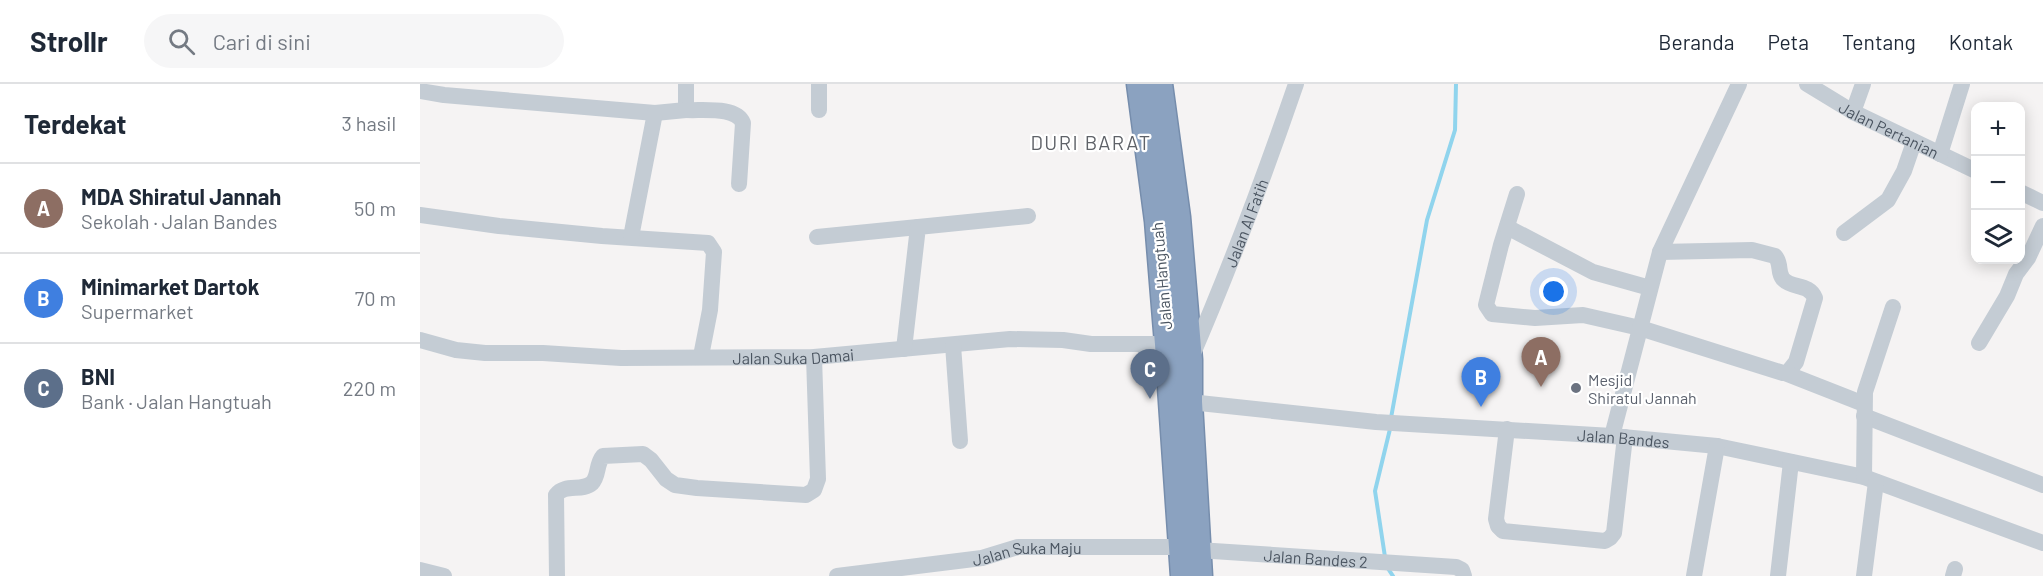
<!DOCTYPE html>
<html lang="id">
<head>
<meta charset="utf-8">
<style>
	:root { --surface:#fff; --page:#f6f6f7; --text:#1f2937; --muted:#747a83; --line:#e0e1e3; --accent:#1b68e6 }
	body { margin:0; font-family:Barlow,sans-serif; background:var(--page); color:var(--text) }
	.controls { position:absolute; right:18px; top:18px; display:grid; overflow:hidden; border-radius:12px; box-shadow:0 3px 15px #0003 }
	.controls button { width:54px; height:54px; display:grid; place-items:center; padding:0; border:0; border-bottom:2px solid var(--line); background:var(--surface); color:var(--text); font:30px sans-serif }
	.you { position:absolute; left:1134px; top:208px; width:21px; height:21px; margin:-15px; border:4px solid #fff; border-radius:50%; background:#1a73e8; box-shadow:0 0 0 9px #1a73e833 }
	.badge { display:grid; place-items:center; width:39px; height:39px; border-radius:50%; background:var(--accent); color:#fff; font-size:20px; font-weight:700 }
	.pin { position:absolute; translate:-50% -50px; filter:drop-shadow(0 2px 3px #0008) }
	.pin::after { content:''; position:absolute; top:32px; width:21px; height:18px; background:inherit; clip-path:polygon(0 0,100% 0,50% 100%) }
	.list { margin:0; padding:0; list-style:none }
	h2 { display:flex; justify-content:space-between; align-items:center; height:78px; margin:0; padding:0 24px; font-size:26px }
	h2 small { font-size:20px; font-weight:400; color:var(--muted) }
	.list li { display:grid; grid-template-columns:39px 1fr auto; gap:18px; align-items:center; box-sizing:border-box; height:90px; padding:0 24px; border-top:2px solid var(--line) }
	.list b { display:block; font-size:22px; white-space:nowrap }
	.list p { margin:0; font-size:20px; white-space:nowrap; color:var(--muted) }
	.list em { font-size:20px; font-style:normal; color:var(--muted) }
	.icon { flex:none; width:33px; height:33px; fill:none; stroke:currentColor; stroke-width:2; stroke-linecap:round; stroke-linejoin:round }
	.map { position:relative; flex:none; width:1623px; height:492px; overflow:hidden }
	header { display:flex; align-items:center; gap:36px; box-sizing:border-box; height:84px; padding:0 30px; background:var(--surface); border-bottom:2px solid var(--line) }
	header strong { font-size:28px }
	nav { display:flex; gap:33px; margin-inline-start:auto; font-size:21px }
	.search { width:420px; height:54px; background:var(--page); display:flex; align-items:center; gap:15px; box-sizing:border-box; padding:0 21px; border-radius:33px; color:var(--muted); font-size:22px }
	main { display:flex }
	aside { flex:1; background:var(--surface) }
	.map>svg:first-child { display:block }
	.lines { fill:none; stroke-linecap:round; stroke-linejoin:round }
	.stream { stroke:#90d4ed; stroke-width:4 }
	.highway-casing { stroke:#768dac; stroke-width:27 }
	.minor { stroke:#c4ccd4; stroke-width:16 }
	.highway { stroke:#8ba2c0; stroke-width:24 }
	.worship-dot { fill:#6b7280; stroke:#fff; stroke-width:2 }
	.labels { text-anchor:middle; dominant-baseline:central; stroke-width:4.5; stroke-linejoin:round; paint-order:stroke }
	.street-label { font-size:16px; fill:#4a5460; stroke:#fff }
	.worship-label { font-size:16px; fill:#5b616d; stroke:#fff; text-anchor:start }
	.quarter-label { font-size:20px; letter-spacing:1.5px; fill:#5f6268; stroke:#fff }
</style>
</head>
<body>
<header>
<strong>Strollr</strong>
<div class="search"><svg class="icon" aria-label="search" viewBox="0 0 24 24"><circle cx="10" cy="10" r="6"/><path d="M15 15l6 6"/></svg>Cari di sini</div>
<nav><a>Beranda</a><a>Peta</a><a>Tentang</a><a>Kontak</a></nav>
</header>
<main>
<aside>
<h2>Terdekat<small>3 hasil</small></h2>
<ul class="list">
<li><span class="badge" style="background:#8d6e63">A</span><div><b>MDA Shiratul Jannah</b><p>Sekolah · Jalan Bandes</p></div><em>50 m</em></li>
<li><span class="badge" style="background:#3f7fe0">B</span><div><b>Minimarket Dartok</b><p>Supermarket</p></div><em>70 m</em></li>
<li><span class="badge" style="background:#5c6f8a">C</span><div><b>BNI</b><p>Bank · Jalan Hangtuah</p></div><em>220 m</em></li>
</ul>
</aside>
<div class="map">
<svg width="1623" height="492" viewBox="0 0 1623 492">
	<rect width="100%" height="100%" fill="#f5f3f3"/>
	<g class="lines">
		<path class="stream" d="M971,334L1007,136L1035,46L1036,0
			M965,473L955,407L970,345
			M967,483L973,492"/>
		<defs>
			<path id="highway" d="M719,0L737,137L747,260L763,492
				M740,0L758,133L770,276V318L780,492"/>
		</defs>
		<use href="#highway" class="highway-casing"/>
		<g class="minor">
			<path id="s1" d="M1387,0L1433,28L1556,87"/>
			<path d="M0,7L24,11L235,29L266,26V0"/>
			<path d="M266,26C282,27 316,22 323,39L319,100"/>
			<path d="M399,26V0"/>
			<path d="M1433,28L1443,0"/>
			<path d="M1520,70L1542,0"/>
			<path d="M1600,108L1623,119"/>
			<path d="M1097,110L1081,161L1066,221L1072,230L1115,234L1163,231L1220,244L1363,289L1368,288L1376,278L1395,214C1389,199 1372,205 1363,195C1357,188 1362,180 1355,172L1332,166L1240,168"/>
			<path d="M0,131L79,142L182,152L288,159L294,168L290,226L281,272"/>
			<path d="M1087,143L1173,188L1230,204"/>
			<path d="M1424,149L1468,116L1484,87L1494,58"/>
			<path d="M211,153L235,29"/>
			<path d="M397,153L498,143"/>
			<path id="s2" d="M0,256L36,266L65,269H123L201,274L394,273L590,255L643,256L671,260H747"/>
			<path d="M1559,259L1587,212L1596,190L1608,174L1623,142"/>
			<path d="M533,261L540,357"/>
			<path d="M484,265L498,143L608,132"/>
			<path id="s3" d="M771,274C810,184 844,93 876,0"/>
			<path d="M1365,289L1444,320"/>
			<path id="s4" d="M770,318L956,338L1192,352L1297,362L1444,393L1623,459"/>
			<path d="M1444,332L1623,401"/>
			<path d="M1087,345L1076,435L1078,442L1083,447L1185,457L1190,454L1194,449L1205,353"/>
			<path d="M1192,352L1240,168L1319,0"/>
			<path d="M1444,393L1445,308L1473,223"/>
			<path id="s5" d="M778,466L1036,483L1042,486L1044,492"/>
			<path d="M0,486L24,492"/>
			<path d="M137,492L136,411C145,399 162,408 172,399C179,392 176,380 183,372L223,370L231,376L246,395L255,401L277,404L386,411L394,406L398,395L394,273"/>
			<path id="s6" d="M417,492L562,474L598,463H762"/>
			<path d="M1274,492L1297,362"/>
			<path d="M1358,492L1371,378"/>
			<path d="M1444,492L1456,398"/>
			<path d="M1533,492L1535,485"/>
		</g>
		<use href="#highway" class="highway"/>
	</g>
	<circle class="worship-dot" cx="1156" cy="304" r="6"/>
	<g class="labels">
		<g class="street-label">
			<text stroke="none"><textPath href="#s1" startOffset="94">Jalan Pertanian</textPath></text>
			<text stroke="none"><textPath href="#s3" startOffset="146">Jalan Al Fatih</textPath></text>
			<text transform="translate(741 192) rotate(-95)">Jalan Hangtuah</text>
			<text stroke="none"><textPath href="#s2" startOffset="375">Jalan Suka Damai</textPath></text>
			<text stroke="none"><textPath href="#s4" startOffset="435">Jalan Bandes</textPath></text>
			<text stroke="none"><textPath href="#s6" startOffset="192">Jalan Suka Maju</textPath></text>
			<text stroke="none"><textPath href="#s5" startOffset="118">Jalan Bandes 2</textPath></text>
		</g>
		<g class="worship-label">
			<text x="1168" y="295">Mesjid<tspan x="1168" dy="18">Shiratul Jannah</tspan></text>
		</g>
		<g class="quarter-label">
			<text x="671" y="58">DURI BARAT</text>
		</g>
	</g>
</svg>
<div class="controls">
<button>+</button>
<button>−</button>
<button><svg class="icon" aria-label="layers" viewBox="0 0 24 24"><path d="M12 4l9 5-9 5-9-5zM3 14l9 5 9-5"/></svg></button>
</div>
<div class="you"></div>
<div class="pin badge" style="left:1121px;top:303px;background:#8d6e63">A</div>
<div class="pin badge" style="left:1061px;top:323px;background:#3f7fe0">B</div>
<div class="pin badge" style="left:730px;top:315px;background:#5c6f8a">C</div>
</div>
</main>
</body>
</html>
